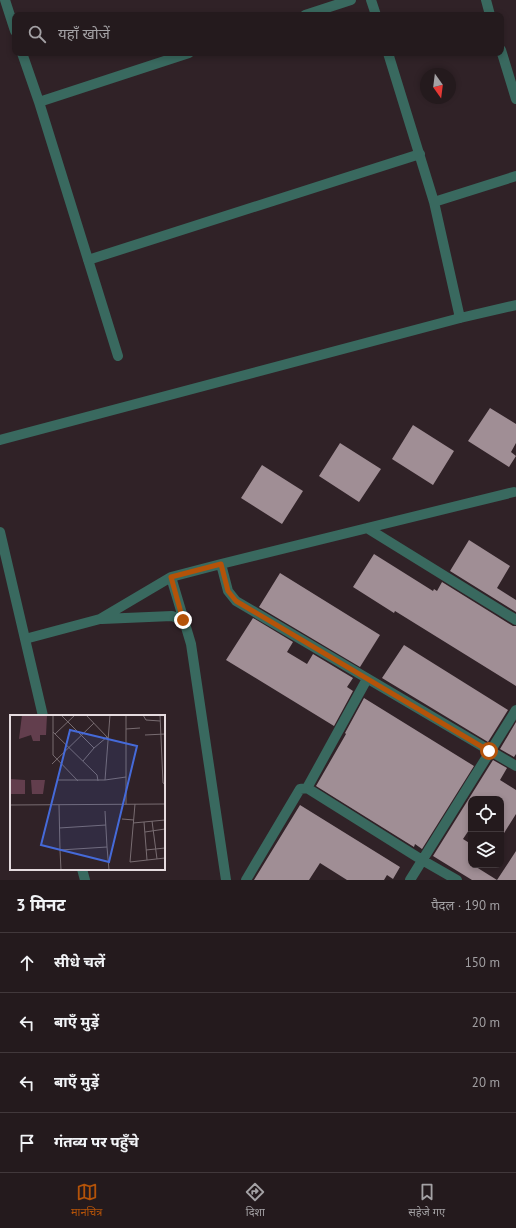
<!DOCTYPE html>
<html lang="hi">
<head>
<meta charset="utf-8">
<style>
	:root { --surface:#241a1d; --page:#30272a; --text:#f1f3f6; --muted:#a3a1a4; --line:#41383b; --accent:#b45309 }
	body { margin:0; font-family:"PT Sans","Noto Sans Devanagari",sans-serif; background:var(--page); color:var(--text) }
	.controls { position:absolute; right:12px; bottom:12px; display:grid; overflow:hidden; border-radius:8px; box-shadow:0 2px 6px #0003 }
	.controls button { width:36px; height:36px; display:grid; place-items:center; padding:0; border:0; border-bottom:1px solid var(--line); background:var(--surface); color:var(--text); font:20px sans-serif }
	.compass { position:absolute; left:420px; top:68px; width:36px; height:36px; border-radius:50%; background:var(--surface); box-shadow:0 2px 6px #0003; rotate:166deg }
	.stop { position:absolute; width:12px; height:12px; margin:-9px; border:3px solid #b45309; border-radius:50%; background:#fff }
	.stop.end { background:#b45309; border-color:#fff; box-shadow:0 1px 4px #0008 }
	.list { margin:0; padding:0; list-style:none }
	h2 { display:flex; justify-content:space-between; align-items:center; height:52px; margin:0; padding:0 16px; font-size:17px }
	h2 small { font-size:13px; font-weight:400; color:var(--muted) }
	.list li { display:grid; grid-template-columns:26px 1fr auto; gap:12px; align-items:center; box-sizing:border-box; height:60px; padding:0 16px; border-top:1px solid var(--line) }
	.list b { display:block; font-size:15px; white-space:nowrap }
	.list em { font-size:13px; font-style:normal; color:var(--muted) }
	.icon { flex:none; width:22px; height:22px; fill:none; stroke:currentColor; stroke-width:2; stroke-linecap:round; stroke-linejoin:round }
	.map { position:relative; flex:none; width:516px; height:880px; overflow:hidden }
	.search { position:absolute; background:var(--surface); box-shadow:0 2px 6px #0003; left:12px; right:12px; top:12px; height:44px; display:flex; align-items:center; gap:10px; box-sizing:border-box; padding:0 14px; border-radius:8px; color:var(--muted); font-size:15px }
	.sheet { height:292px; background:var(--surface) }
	nav { display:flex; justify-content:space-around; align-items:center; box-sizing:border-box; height:56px; border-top:1px solid var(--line); background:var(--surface); font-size:11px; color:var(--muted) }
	nav a { display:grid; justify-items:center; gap:2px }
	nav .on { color:var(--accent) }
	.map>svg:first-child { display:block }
	.building { fill:#a08e95 }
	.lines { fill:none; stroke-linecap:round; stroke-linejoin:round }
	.minor { stroke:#39695f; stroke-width:10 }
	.route { stroke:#b45309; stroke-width:5 }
	.inset-road { fill:none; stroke:#786c71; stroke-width:1 }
	.view { fill:#456ad9; fill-opacity:0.15; stroke:#456ad9; stroke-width:2 }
	.inset-edge { fill:none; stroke:#e5dbdf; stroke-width:2 }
</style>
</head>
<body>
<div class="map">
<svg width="516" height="880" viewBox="0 0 516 880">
	<rect width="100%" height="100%" fill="#302227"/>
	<path class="building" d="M490,408L516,424V443L511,452L516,456L509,467L468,441Z
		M413,425L454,451L433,485L392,459Z
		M340,443L381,469L359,502L319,476Z
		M262,465L303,491L282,524L241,498Z
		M469,540L510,566L497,588L516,600V612L450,571Z
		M374,554L433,591L434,589L437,591L442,582L513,626H516V686L395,611L394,613L353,587Z
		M280,573L380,635L360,667L259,607Z
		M253,618L293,642L287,652L307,664L313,654L353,678L347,687L353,691L334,726L226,660Z
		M404,645L508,710L488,742L382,678Z
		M364,698L474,766L422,849L415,844L414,847L316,786L346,734L345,733Z
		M516,722V754L514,757L500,749Z
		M493,760L507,768L500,780L516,790V814L501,838V799H471V827L463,839L471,844V865H473L497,880H472L433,856Z
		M300,805L400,867L393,879L387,875L384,880H347L320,863L309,880H254Z
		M516,851V880H497Z"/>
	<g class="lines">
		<path class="minor" d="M5,0L15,31
			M371,0L376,15
			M486,0L490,15
			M305,15L351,0
			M501,50L516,99
			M22,53L39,102L189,53
			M388,53L434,202L460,318
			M39,102L118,356
			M434,202L516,176
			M88,260L420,154
			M0,440L460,318L516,305
			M367,528L516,620
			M0,532L43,716
			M221,564L228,591L236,601L516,766
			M171,577L191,644L226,880
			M102,619L172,616L183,620
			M25,639L100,619L171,577L221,564L514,492
			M307,788L367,679
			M82,869L85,880
			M246,880L300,789L307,788L422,860L457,880
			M410,880L516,710"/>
	</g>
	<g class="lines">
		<path class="route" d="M183,620L171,577L221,564L228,591L236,601L489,751"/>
	</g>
	<g transform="translate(10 715)">
		<rect width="155" height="155" fill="#302227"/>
		<path d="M12,0H37L36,20H30V26H23L21,20L9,24ZM0,64L15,65V79H0ZM21,65H35L33,79H22Z" fill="#623e4d"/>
		<path class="inset-road" d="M43,0V40L68,66M51,0L84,33L97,22M76,0L98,23M116,0V89M133,0L136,5L150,6M150,0L153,68L155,69M116,14L130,13M43,17L87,60L88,66M45,19L65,0M135,20L155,19M73,46L84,33M42,49L84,8M47,65H95L116,62M95,65L100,0M125,89L120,147L155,143M0,90L155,89M49,90L50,135M95,96L97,132M112,104L124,105M142,106L147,144M134,107L137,145M123,108L155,105M49,113L96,110M135,117L155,114M136,135L155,133M51,155L50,135L97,132L99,155"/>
		<path class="view" d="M60,15L127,31L99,147L31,130Z"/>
		<rect width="155" height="155" class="inset-edge"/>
	</g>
</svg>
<div class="controls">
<button><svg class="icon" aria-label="locate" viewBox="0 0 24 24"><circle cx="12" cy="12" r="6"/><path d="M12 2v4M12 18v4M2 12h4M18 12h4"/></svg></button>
<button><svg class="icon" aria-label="layers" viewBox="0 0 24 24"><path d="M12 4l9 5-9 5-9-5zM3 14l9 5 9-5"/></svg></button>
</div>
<svg class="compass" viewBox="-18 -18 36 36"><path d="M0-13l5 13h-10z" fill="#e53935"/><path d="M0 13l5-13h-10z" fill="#a3a1a4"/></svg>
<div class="stop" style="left:489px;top:751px"></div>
<div class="stop end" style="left:183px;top:620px"></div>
<div class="search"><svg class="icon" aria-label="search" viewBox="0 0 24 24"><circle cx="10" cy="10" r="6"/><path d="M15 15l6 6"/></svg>यहाँ खोजें</div>
</div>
<section class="sheet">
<h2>3 मिनट<small>पैदल · 190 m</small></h2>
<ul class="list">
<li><svg class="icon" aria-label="ahead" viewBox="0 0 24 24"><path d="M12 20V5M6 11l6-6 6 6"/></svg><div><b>सीधे चलें</b></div><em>150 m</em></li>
<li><svg class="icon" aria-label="left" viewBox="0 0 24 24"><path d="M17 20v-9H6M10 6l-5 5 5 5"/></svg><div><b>बाएँ मुड़ें</b></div><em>20 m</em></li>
<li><svg class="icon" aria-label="left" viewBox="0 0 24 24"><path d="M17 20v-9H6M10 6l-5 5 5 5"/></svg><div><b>बाएँ मुड़ें</b></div><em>20 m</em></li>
<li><svg class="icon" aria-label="arrive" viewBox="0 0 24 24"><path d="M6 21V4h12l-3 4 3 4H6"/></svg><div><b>गंतव्य पर पहुँचे</b></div></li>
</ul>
</section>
<nav>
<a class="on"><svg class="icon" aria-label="map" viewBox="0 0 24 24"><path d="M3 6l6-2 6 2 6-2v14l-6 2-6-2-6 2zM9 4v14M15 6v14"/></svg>मानचित्र</a>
<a><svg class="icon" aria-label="directions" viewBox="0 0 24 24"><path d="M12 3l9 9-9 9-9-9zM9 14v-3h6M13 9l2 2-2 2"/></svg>दिशा</a>
<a><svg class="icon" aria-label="saved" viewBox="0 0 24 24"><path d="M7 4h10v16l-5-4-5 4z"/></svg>सहेजे गए</a>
</nav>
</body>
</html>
